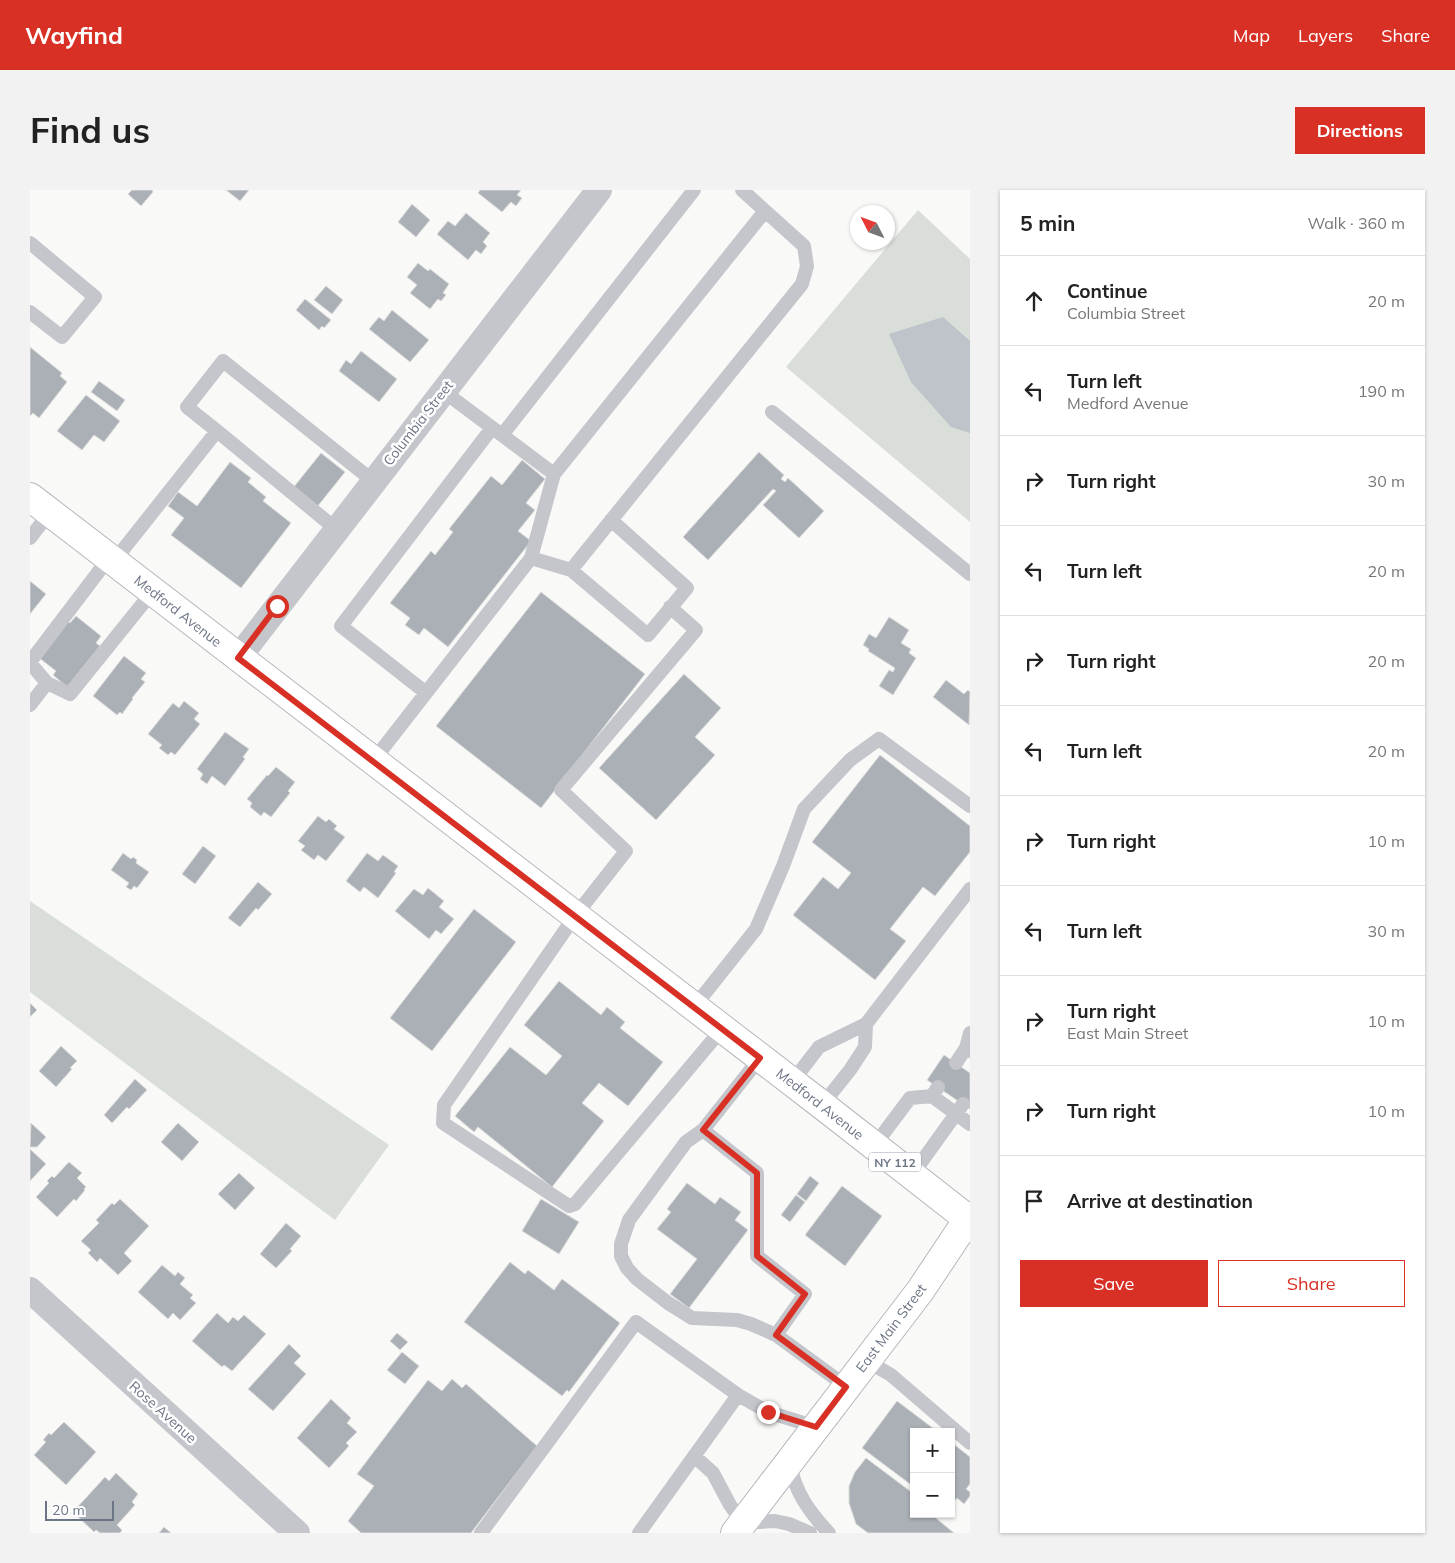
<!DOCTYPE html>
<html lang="en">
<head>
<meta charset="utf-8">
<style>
	:root { --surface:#fff; --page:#f2f2f2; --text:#222; --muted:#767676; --line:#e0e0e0; --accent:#d93025 }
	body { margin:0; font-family:Mulish,sans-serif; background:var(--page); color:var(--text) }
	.controls { position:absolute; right:15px; bottom:15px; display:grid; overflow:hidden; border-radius:0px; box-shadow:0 1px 4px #0004 }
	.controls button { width:45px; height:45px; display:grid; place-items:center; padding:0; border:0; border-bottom:1px solid var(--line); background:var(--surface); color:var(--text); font:25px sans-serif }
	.compass { position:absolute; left:820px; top:15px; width:45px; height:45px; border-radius:50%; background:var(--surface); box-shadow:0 1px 4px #0004; rotate:312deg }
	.scale { position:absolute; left:15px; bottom:12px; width:69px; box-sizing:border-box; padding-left:5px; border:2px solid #6c7585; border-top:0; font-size:14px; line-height:18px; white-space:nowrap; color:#6c7585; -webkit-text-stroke:4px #fff; paint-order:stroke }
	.stop { position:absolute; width:15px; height:15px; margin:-11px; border:4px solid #d93025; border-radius:50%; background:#fff }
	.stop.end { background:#d93025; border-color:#fff; box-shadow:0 1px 5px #0008 }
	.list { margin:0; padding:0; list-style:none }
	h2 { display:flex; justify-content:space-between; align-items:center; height:65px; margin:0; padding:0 20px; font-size:21px }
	h2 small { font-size:16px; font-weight:400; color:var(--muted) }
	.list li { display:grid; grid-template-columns:32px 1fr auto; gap:15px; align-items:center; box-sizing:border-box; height:90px; padding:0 20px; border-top:1px solid var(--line) }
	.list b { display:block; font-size:19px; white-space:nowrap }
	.list p { margin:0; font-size:16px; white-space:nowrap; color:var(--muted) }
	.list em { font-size:16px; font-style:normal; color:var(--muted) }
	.actions { display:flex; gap:10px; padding:15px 20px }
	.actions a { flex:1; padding:11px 0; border:1px solid var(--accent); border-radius:0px; text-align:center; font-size:18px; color:var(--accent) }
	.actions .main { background:var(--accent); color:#fff }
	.icon { flex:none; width:28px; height:28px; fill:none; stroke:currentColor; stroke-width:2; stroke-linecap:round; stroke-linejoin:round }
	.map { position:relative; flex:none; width:940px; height:1343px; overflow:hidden; border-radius:0px }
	header { display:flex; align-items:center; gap:30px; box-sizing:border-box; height:70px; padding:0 25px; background:var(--accent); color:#fff }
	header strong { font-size:24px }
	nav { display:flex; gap:28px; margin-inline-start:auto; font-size:18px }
	.intro { display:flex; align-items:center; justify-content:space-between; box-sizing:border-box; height:120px; padding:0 30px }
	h1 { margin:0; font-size:35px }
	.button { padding:12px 22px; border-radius:0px; background:var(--accent); color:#fff; font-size:18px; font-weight:700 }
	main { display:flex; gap:30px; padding:0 30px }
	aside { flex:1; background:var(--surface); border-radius:0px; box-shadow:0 1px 4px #0004 }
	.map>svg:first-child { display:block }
	.green { fill:#d9ded8 }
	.water { fill:#bec4ca }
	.building { fill:#abb0b7; stroke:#dbdcda }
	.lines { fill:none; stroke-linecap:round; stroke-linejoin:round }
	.primary-casing { stroke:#b6b8bd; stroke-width:30 }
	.service { stroke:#c4c6cb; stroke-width:14 }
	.minor { stroke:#c4c6cb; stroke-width:26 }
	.primary { stroke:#fff; stroke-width:28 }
	.route { stroke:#d93025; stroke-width:6 }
	.labels { text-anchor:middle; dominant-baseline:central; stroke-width:5; stroke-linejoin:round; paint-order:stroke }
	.shield { fill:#fff; stroke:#989eaa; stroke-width:1 }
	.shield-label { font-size:12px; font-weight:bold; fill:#6c7585 }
	.street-label { font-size:14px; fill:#6c7585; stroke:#fff }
</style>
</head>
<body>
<header>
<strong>Wayfind</strong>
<nav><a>Map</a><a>Layers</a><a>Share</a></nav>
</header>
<div class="intro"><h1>Find us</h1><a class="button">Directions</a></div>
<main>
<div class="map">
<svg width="940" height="1343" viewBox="0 0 940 1343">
	<rect width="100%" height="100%" fill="#f9faf8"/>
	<path class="green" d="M888,20L940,69V332L756,177Z
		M0,711L359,955L305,1030L0,802Z"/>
	<path class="water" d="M913,127L940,151V243L921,237L881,192L859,144Z"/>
	<path class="building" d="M102,0H122L123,2L111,16L98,4Z
		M196,0H219L210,11Z
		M450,0H491L487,5L492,8L486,16L481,12L472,22L448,3Z
		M382,14L400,30L386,47L368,32Z
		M436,23L460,43L453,52L457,56L451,64L446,60L438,70L407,44L418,31L425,36Z
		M388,73L398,81L400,79L419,94L413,103L416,105L411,111L408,109L400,119L380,103L387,95L377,87Z
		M296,96L313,110L302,124L284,110Z
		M275,109L301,130L294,138L292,136L289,140L266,120Z
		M362,120L399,150L380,172L339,139L349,127L354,131Z
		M0,157L32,183L30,186L37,192L9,228L3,223L0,226Z
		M331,161L367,189L349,212L309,181L316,170L321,174Z
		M69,191L95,210L87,221L61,202Z
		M56,205L90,231L74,252L64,245L52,260L27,241Z
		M729,262L754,285L751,289L755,292L758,288L794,321L769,348L733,315L746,301L743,299L678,370L653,347Z
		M291,263L315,282L287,317L263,298Z
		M492,270L515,289L496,313L505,320L488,341L501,351L418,457L394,438L389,445L375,435L380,428L360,413L401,361L405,365L423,342L419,339L461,286L472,295Z
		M200,272L221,288L218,292L236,307L233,311L261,333L211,398L141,345L154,328L138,316L148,302L167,316Z
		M0,391L16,404L0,424Z
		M511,402L615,484L511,618L406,536Z
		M46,426L71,446L66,453L70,456L37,497L23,485L26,481L8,467L37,431L40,433Z
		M859,427L879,440L871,453L881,459L879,463L886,468L863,505L849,496L859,480L863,482L865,478L838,461L839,459L833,455L839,444L846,448Z
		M94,466L116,483L111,489L115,492L102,508L103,509L92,524L90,522L87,525L63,506Z
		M654,484L691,518L665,547L685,565L626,630L569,578Z
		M916,490L934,504L938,500L940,502L939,535L903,507Z
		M154,511L169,523L164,529L170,534L145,565L141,562L138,565L129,558L132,555L118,544L143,513L149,518Z
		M195,542L219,559L213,567L215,569L195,596L182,586L177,594L170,589L173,584L167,579Z
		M850,565L940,636V662L905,706L893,697L860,739L876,751L845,790L763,725L793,687L808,699L821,683L782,652Z
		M246,577L265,592L258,601L260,603L241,627L234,622L231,626L220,617L222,613L217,609L237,585L238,586Z
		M288,626L296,632L299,629L307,636L304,639L315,647L296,671L288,665L284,670L271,660L275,656L268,651Z
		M173,656L186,666L165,694L152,684Z
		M93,663L101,669L103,667L107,670L106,673L119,682L107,698L104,696L101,700L96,697L99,693L81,680Z
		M337,663L348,671L353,665L368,676L364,682L366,683L348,708L334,697L330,702L316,691Z
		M228,692L242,704L228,720L226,718L210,737L198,728Z
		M398,698L414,711L409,717L424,729L411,744L406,740L399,749L365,721L384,699L393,705Z
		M444,719L486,752L402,861L360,828Z
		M529,791L571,825L577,817L595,832L590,838L633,872L598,916L569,893L552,913L574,931L522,997L448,937L444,942L425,926L480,857L516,885L532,866L494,835Z
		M0,813L7,820L0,827Z
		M31,856L47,871L40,878L42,879L26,897L9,881Z
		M914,865L940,883V919L897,890Z
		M105,889L117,900L99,919L97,917L82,933L74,925Z
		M1,933L16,947L7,957H0Z
		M148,933L169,952L152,971L131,952Z
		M0,959L16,974L0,991Z
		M39,972L52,983L47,988L56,997L54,999L55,1000L46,1011L44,1009L27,1027L6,1007L19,993L17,991L22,986L24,988Z
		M209,983L225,998L205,1020L188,1004Z
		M780,986L789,993L776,1011L767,1004Z
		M657,993L685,1014L690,1007L711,1022L705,1030L718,1040L659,1118L640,1104L667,1069L627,1039L641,1022L637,1019Z
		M812,996L852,1026L815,1076L775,1045Z
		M766,1005L775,1012L760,1032L751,1025Z
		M90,1009L119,1036L94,1063L102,1071L88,1085L70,1068L67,1072L58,1063L61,1060L51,1051L69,1033L66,1030L82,1013L84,1015Z
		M511,1009L549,1032L529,1064L492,1041Z
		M256,1033L271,1046L260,1059L262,1061L246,1078L230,1064Z
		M480,1072L495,1084L498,1080L524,1100L532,1089L590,1133L539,1202L537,1200L532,1206L434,1132Z
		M132,1075L145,1086L148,1082L155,1088L150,1094L163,1105L160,1108L166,1113L150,1130L143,1123L138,1129L108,1102Z
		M187,1123L198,1133L203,1127L208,1131L214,1125L236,1144L202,1181L194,1175L192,1177L162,1151Z
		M367,1143L378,1152L370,1160L360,1151Z
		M259,1154L271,1166L264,1173L276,1184L243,1221L218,1199Z
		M372,1162L389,1176L375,1194L357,1180Z
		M422,1189L432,1198L436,1194L507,1256L441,1343H331L318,1331L344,1296L327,1284L398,1190L412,1201Z
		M301,1209L321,1228L317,1233L327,1242L316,1253L319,1256L299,1278L267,1248Z
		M867,1211L908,1242H884V1297L832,1258Z
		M34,1232L66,1262L36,1295L4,1265L16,1252L13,1250L19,1243L21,1245Z
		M921,1252L940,1267V1294L936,1299L940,1302V1306L934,1314L927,1308L921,1316Z
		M836,1268L884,1304L882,1310L884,1311V1324H901L924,1343H838L826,1334L819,1313V1296L825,1282Z
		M86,1283L108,1304L102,1312L105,1315L87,1335L92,1340L90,1343H70L66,1340L64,1342L43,1322L75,1287L79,1291Z
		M134,1337L141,1343H129Z"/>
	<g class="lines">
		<defs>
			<path id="primary" d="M0,307L792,915L938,1029
				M705,1343L890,1101L940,1026"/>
		</defs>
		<use href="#primary" class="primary-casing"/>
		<path class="service" d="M0,53L65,107L32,147L0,122
			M413,201L524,284L735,21
			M742,222L940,384
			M187,241L306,339
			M472,245L664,0
			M581,330L657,398L618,445L541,380L772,94L777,76L774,56L712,0
			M0,348L20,322
			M501,368L541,380
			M84,371L187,241L157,217L193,171L343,291
			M640,417L666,440L531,600L596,661L545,726L414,915L413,933L539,1016L545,1014L692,839
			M0,472L79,368
			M0,473L17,493L40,504L123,401
			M395,502L311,436L462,238
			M0,515L17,493
			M343,571L501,368L524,284
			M664,817L726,739L753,676L774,619L820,570L849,549L940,616
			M940,843L936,858L940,861
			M730,868L673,940L727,983V1066L775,1104L746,1145L817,1197
			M926,873L936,858
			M762,892L789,857L836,834L940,699
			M908,897L902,906L940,934
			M792,915L820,880L835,857L836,834
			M673,940L656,952L599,1030L591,1054V1066L597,1078L607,1089L638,1113L662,1128L707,1130L721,1134L746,1145
			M844,956L880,908L902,906
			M882,985L933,914
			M837,1171L861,1185L940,1253
			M708,1205L738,1222L786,1237
			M664,1266L683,1283L700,1315L713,1333L745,1331L759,1334L780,1343
			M760,1273C764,1301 780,1323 799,1343
			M451,1343L606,1132L708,1205L609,1343"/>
		<path class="minor" d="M208,468L569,0
			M0,1100L267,1343"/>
		<use href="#primary" class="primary"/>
	</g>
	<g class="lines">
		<path class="route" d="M247,416L208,468L730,868L673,940L727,983V1066L775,1104L746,1145L816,1197L786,1237L738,1222"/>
	</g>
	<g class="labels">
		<rect class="shield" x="839" y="962.5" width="52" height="19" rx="4"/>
		<g class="shield-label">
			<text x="865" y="972">NY 112</text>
		</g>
		<g class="street-label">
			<text transform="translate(388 233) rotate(-52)">Columbia Street</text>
			<text transform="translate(148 421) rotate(38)">Medford Avenue</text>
			<text transform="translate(790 914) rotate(38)">Medford Avenue</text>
			<text transform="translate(861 1138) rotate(-53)">East Main Street</text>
			<text transform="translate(133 1222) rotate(42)">Rose Avenue</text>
		</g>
	</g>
</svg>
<div class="controls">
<button>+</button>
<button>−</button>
</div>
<svg class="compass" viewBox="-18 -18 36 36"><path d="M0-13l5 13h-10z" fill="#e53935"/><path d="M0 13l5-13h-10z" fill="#767676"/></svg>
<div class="scale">20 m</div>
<div class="stop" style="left:247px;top:416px"></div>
<div class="stop end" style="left:738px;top:1222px"></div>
</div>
<aside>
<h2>5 min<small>Walk · 360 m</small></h2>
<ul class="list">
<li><svg class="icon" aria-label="ahead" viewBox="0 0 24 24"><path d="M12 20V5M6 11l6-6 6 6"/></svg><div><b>Continue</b><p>Columbia Street</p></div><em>20 m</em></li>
<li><svg class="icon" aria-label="left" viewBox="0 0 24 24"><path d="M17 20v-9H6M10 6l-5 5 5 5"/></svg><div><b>Turn left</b><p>Medford Avenue</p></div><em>190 m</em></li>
<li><svg class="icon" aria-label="right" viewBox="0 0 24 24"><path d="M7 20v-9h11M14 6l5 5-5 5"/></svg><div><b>Turn right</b></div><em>30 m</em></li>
<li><svg class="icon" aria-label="left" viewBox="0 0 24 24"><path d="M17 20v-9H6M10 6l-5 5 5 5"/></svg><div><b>Turn left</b></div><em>20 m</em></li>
<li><svg class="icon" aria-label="right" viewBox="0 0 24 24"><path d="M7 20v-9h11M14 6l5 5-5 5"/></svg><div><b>Turn right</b></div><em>20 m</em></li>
<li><svg class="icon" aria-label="left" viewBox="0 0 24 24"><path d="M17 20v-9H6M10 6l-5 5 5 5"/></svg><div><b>Turn left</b></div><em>20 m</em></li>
<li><svg class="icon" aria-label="right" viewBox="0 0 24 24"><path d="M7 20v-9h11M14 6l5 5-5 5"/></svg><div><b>Turn right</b></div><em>10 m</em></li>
<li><svg class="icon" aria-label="left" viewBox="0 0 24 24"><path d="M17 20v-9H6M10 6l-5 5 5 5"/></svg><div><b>Turn left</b></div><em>30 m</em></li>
<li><svg class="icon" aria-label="right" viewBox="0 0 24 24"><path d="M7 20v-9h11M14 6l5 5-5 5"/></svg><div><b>Turn right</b><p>East Main Street</p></div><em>10 m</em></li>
<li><svg class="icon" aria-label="right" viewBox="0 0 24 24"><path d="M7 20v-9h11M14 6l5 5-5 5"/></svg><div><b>Turn right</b></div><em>10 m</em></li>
<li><svg class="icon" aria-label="arrive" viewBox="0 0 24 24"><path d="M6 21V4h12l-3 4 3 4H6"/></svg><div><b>Arrive at destination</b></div></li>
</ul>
<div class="actions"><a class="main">Save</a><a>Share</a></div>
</aside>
</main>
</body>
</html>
